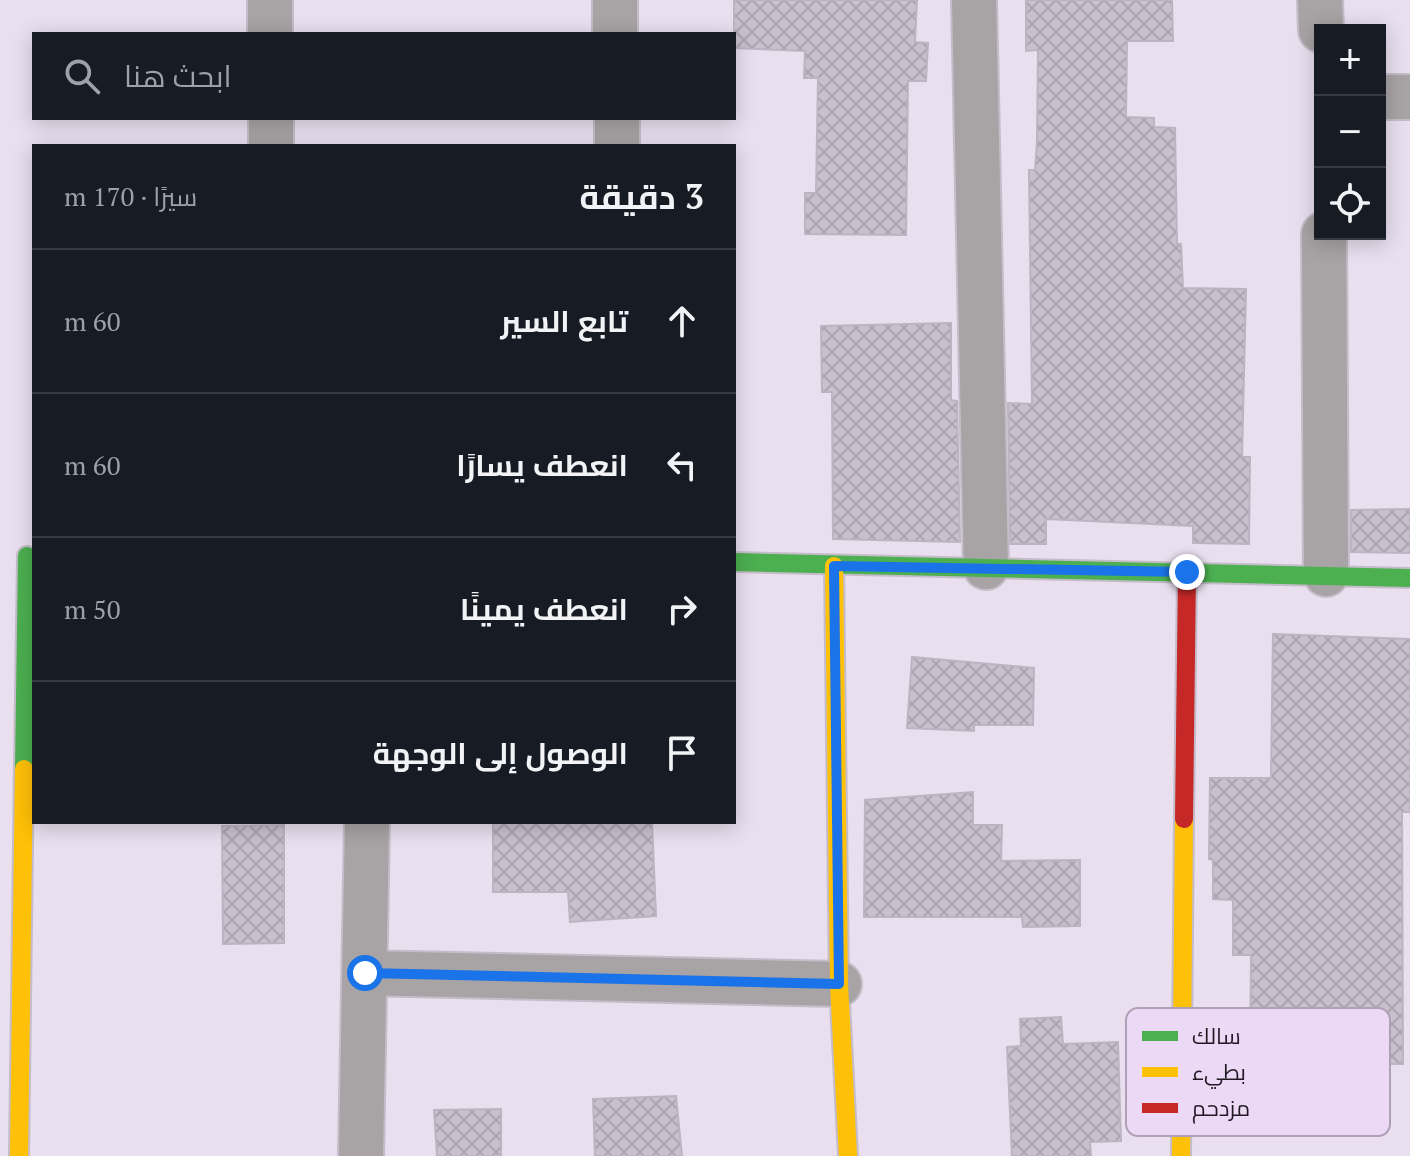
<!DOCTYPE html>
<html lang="ar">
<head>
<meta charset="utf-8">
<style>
	:root { --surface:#171b24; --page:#242831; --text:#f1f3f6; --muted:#9ea1a6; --line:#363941 }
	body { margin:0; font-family:"PT Serif",Cairo,serif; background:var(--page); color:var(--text); direction:rtl }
	.controls { position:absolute; right:24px; top:24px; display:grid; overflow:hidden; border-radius:0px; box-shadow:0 4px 20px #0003 }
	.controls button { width:72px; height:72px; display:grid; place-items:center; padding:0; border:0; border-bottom:2px solid var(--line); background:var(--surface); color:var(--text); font:40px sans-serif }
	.stop { position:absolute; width:24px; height:24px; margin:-18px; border:6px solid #1a73e8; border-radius:50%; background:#fff }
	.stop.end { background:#1a73e8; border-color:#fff; box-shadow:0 2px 8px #0008 }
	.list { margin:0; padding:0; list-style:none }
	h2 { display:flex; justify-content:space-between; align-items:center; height:104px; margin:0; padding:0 32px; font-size:34px }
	h2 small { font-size:26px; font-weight:400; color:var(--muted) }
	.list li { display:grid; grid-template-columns:52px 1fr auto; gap:24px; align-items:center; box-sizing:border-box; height:144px; padding:0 32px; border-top:2px solid var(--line) }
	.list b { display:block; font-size:30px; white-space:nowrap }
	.list em { font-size:26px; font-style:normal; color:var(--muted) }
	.icon { flex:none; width:44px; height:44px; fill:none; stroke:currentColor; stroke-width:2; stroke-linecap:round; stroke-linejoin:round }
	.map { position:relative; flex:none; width:1410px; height:1156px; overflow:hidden; direction:ltr }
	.search { position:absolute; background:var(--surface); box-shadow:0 4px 20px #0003; left:32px; top:32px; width:704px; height:88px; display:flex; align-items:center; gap:20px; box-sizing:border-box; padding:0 28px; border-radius:0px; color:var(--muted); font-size:30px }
	.panel { position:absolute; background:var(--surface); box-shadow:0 4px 20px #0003; left:32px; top:144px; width:704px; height:680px; border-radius:0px; direction:rtl }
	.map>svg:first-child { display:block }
	.building { fill:url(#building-cross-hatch); stroke:#bcb4c0; stroke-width:2 }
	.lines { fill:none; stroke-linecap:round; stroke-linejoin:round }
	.street-casing { stroke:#c4bdc9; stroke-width:48 }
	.fast-casing { stroke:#c4bdc9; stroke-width:22 }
	.slow-casing { stroke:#c4bdc9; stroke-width:22 }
	.jam-casing { stroke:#c4bdc9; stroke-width:22 }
	.street { stroke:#a8a3a4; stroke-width:44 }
	.fast { stroke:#4caf50; stroke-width:18 }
	.slow { stroke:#ffc107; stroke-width:18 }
	.jam { stroke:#c62828; stroke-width:18 }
	.route { stroke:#1a73e8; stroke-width:10 }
	.key { fill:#ebd9f5; stroke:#aea0b6; stroke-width:2 }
	.key-label { font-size:22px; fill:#211a24 }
</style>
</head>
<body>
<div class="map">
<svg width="1410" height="1156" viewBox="0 0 1410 1156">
	<defs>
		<pattern id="building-cross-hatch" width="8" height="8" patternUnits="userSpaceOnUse" patternTransform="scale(2)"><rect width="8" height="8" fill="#c8c0cd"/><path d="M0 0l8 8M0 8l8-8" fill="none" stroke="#aca4b0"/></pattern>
	</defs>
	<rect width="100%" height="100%" fill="#e9dfef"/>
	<path class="building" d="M734,0H917L915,42L928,43L926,81H908L906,235L805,234V193H816L818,78H804L805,51L734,48Z
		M1026,0H1172L1173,41H1127L1126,117L1154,118V127L1175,128L1177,244H1181L1183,288L1246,289L1242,457H1250L1249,544L1193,543V526L1046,519V544H1010L1008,403L1032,404L1029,170H1035L1037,142L1038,50L1026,51Z
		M951,323V400L957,401L960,542L833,539L832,392H822L821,326Z
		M1410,509V553L1351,552V510Z
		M1273,634L1410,639V812H1402L1403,1064L1314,1063L1315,1115H1256L1257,1078H1250L1251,955H1233V900L1213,899V860L1209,859L1210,778H1271Z
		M912,657L1034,668L1033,725H974V731L907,728Z
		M973,792V825H1002L1001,861L1080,860V926L1023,927L1022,917H864L865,800Z
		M493,822H652L656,916L570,922L568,892H493Z
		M284,825V943L223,944L222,826Z
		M1061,1017L1063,1044L1118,1042L1121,1141L1090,1142L1091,1156H1012L1007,1047L1021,1046L1020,1019Z
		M676,1096L682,1156H595L593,1099Z
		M501,1109V1156H437L434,1110Z"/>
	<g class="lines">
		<defs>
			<path id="street" d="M270,0V34
				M615,0V34
				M974,0L986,567
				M1320,0L1321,30
				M1380,97H1410
				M271,118V146
				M617,118V146
				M1324,234L1326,574
				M365,973L839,984
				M361,1156L367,822"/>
			<path id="fast" d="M734,562L1410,578
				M24,769L27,556"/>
			<path id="slow" d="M834,566L839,984L848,1156
				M19,1156L24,769
				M1181,1156L1184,819"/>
			<path id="jam" d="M1184,819L1187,572"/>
		</defs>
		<use href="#street" class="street-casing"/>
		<use href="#fast" class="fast-casing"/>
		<use href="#slow" class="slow-casing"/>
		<use href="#jam" class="jam-casing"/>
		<use href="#street" class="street"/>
		<use href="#fast" class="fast"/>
		<use href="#slow" class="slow"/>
		<use href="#jam" class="jam"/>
	</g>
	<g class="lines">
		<path class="route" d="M365,973L839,984L834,566L1187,572"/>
	</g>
	<rect x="1126" y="1008" width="264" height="128" rx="12" class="key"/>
	<rect x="1142" y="1031" width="36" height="10" fill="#4caf50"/>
	<rect x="1142" y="1067" width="36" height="10" fill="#ffc107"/>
	<rect x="1142" y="1103" width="36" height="10" fill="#c62828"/>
	<g class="key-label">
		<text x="1192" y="1044">سالك</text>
		<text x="1192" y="1080">بطيء</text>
		<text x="1192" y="1116">مزدحم</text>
	</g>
</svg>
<div class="controls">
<button>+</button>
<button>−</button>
<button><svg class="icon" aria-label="locate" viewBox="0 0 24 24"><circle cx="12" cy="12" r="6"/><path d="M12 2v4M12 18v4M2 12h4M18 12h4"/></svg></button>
</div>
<div class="stop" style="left:365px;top:973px"></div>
<div class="stop end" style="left:1187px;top:572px"></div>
<div class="search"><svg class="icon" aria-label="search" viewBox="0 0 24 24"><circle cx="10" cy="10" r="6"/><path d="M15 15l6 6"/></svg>ابحث هنا</div>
<section class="panel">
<h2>3 دقيقة<small>سيرًا · 170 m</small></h2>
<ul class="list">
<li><svg class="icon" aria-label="ahead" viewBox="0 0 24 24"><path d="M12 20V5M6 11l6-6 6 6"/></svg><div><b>تابع السير</b></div><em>60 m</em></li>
<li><svg class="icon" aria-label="left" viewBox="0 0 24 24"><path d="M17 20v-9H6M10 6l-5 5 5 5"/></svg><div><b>انعطف يسارًا</b></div><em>60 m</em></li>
<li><svg class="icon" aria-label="right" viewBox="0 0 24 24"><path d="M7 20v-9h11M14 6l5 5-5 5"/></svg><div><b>انعطف يمينًا</b></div><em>50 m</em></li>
<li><svg class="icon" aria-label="arrive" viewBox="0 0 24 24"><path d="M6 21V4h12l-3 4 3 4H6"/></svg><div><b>الوصول إلى الوجهة</b></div></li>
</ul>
</section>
</div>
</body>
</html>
